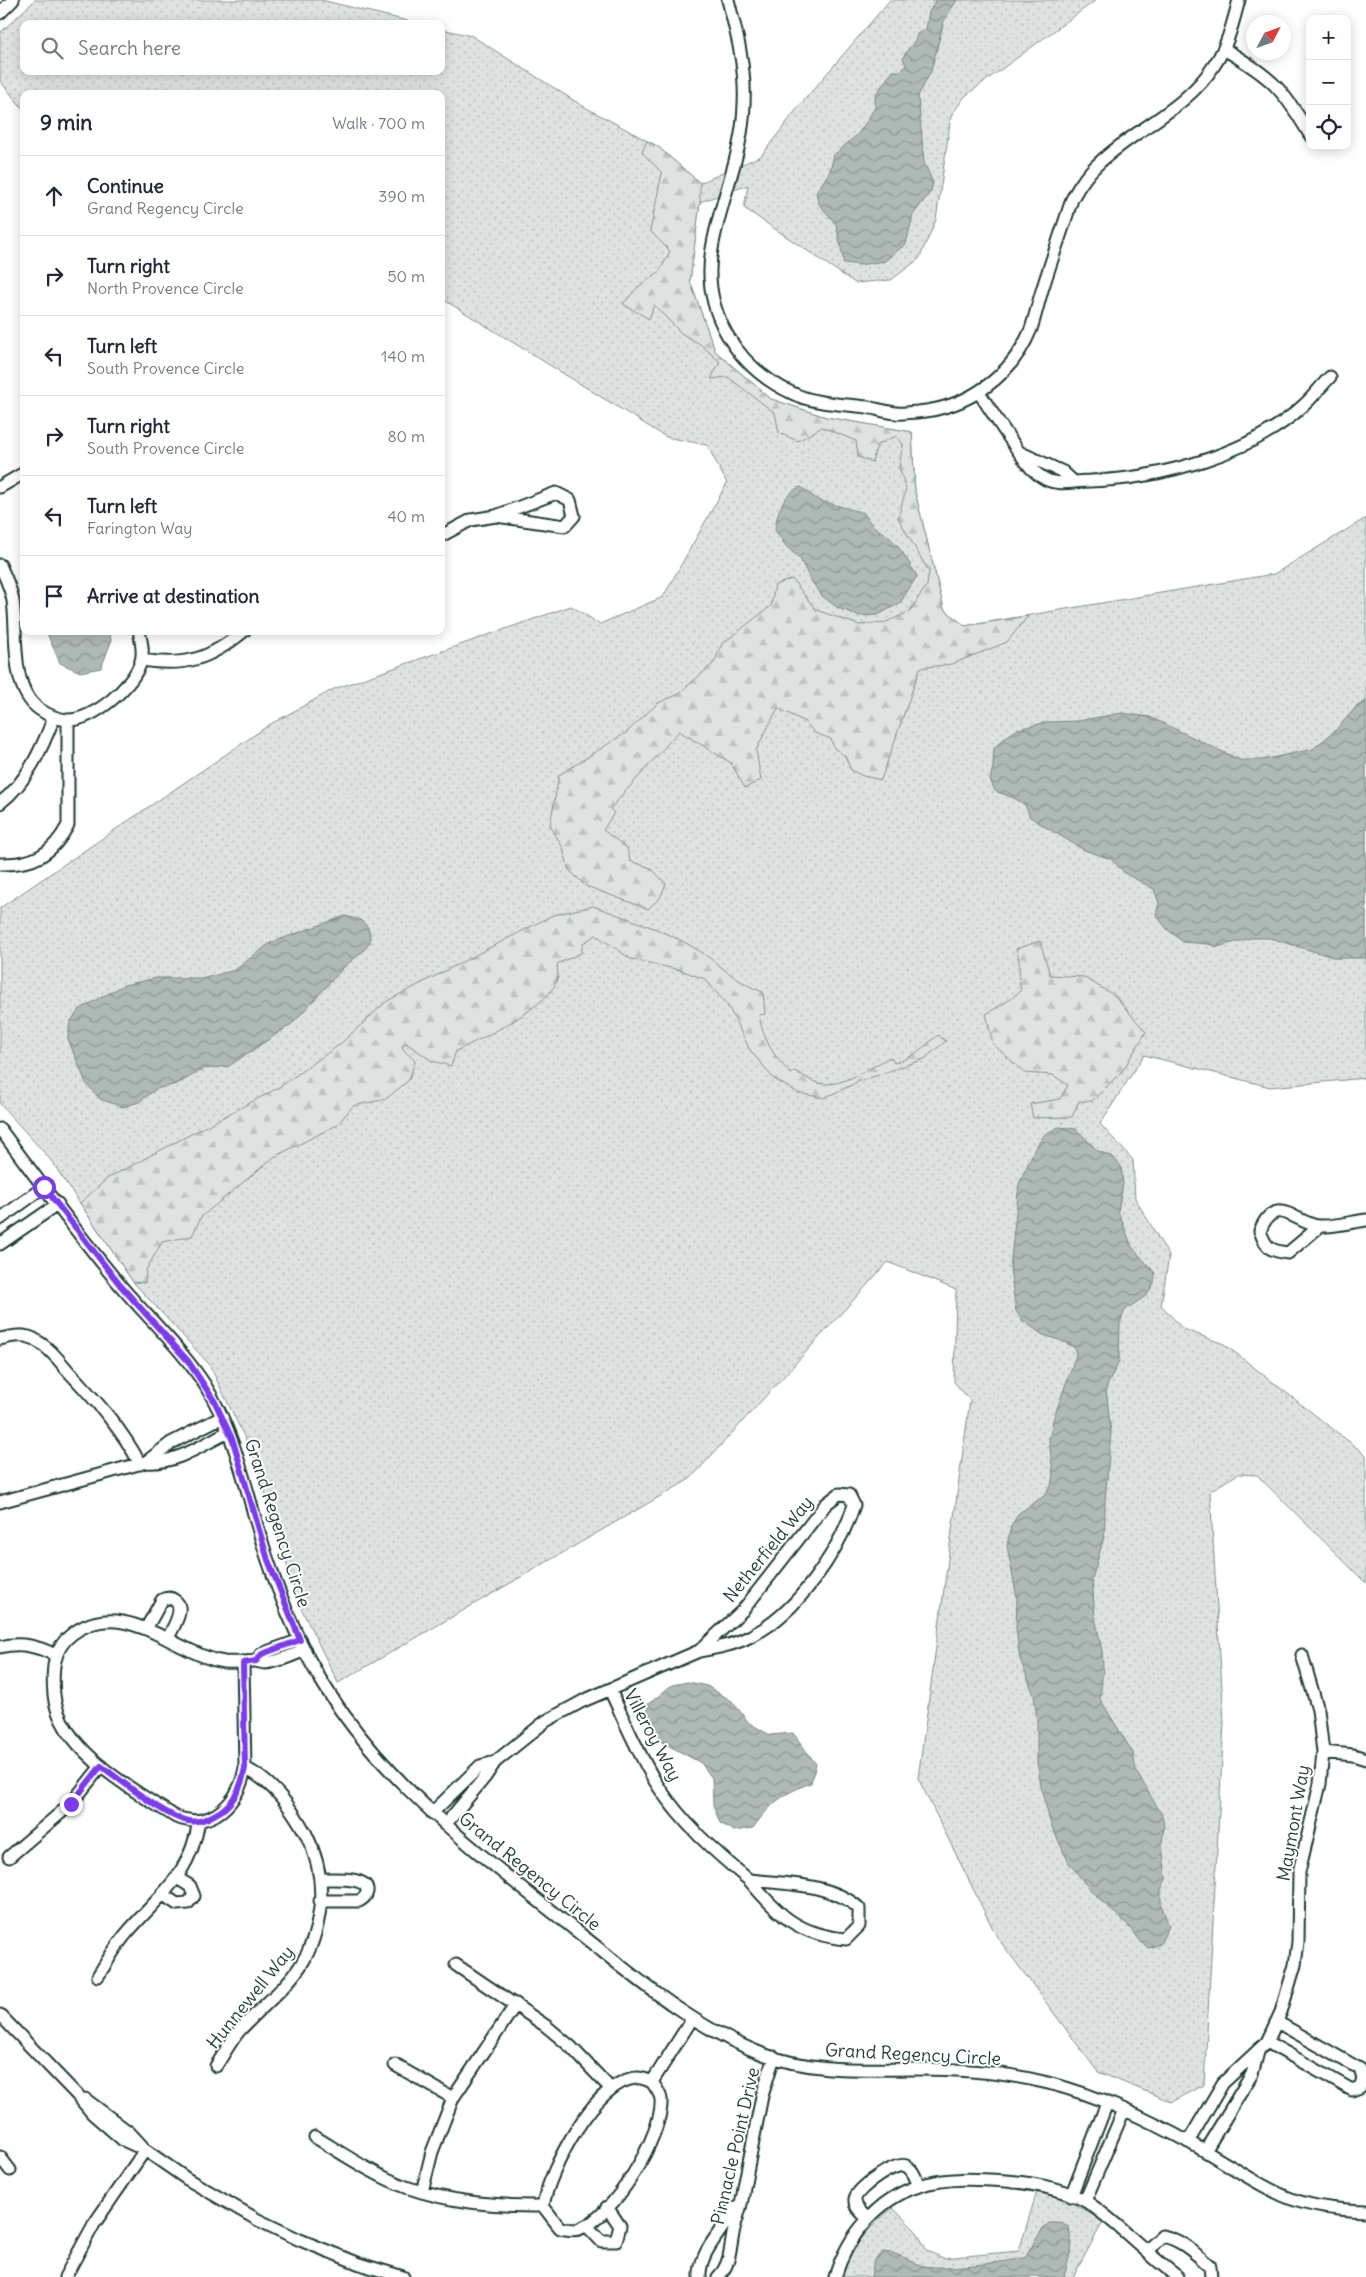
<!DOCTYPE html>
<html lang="en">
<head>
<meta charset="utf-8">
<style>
	:root { --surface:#fff; --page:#f6f6f7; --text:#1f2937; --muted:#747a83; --line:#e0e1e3 }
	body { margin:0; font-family:Delius,sans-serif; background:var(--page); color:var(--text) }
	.controls { position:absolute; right:15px; top:15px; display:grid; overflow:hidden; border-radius:10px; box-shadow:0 2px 12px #0003 }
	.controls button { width:45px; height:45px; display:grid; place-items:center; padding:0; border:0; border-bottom:1px solid var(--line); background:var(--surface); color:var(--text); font:25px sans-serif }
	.compass { position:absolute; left:1246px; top:15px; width:45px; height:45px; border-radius:50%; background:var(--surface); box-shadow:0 2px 12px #0003; rotate:49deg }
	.stop { position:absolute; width:15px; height:15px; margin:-11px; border:4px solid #7c3aed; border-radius:50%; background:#fff }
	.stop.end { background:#7c3aed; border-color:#fff; box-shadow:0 1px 5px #0008 }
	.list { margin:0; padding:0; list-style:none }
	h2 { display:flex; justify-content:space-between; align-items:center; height:65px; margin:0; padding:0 20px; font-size:21px }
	h2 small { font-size:16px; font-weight:400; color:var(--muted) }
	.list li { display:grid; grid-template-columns:32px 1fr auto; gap:15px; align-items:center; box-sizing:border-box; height:80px; padding:0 20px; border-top:1px solid var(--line) }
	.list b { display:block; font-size:19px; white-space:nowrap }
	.list p { margin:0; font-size:16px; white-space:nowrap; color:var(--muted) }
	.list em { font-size:16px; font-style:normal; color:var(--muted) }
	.icon { flex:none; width:28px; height:28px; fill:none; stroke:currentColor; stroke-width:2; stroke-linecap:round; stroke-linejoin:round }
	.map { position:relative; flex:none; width:1366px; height:2277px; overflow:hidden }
	.search { position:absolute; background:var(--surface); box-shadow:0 2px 12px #0003; left:20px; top:20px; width:425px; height:55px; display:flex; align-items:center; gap:12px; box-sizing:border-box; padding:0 18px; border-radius:10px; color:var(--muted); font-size:19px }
	.panel { position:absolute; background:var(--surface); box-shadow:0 2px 12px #0003; left:20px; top:90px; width:425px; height:545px; border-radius:10px }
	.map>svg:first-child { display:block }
	.green { fill:url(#green-dots); stroke:#7e908b }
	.forest { fill:url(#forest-firs); stroke:#7e908b }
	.water { fill:url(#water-waves); stroke:#758883 }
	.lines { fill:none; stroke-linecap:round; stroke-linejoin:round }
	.minor-casing { stroke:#1f3d34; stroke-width:15 }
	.minor { stroke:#fff; stroke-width:11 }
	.route { stroke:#7c3aed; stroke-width:6 }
	.labels { text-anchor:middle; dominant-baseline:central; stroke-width:4; stroke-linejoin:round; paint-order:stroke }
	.street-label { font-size:18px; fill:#1f3d34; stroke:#fff }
</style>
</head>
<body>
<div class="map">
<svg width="1366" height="2277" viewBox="0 0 1366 2277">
	<defs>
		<pattern id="green-dots" width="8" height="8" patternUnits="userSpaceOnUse" patternTransform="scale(1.25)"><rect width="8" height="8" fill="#dee3e2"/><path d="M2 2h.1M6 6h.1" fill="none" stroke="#bec4c2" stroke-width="1.8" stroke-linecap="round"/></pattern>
		<pattern id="forest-firs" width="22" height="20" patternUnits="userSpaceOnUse" patternTransform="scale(1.25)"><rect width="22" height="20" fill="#dee3e2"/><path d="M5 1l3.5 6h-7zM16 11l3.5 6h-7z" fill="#bec4c2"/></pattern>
		<pattern id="water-waves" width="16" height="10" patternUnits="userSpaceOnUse" patternTransform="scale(1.25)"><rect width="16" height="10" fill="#afbab7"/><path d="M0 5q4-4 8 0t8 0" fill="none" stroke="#8e9896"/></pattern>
	</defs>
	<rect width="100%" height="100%" fill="#fff"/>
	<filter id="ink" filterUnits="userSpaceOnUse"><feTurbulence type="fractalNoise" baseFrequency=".02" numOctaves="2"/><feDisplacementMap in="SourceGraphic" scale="10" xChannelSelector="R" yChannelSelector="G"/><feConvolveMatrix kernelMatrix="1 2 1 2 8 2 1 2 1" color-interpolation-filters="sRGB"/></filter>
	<g filter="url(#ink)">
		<path class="green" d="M35,0H321L420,24H24V71H441V29L472,36L581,105L657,146L700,183L761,156L800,105L890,0H1096L965,96L951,116L936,220L919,259L891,280L855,283L744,208L748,185L700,202L690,281L715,351L771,399L826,417L912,432L915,492L944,609L965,626L1274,574L1366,518V1078L1270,1087L1144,1055L1100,1124L1133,1160L1135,1198L1169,1256L1161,1305L1183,1329L1224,1344L1366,1455V1583L1257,1475L1238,1474L1210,1491L1224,1722L1204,2085L1172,2102L1098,2072L997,1937L918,1778L970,1400L954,1382L956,1290L888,1262L690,1479L338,1683L298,1602L256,1461L209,1364L133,1282L50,1159L0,1104V908L269,725L334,689L571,606L600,624L663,597L727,483L707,445L666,437L441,298V94H24V110L0,81V33Z
			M1037,2191C1062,2198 1082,2207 1103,2222L1073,2277H842C851,2247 869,2227 893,2208L917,2232L927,2251L943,2258L1019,2251Z"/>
		<path class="forest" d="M647,141L657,146L700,183V202L690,281L715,351L771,399L826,417L912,432L915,492L944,609L965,626L1028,616L1007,642L952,664L920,668L881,780L863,776L851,770L845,756L834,748L831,739L815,733L805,722L778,708L756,750L761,780L745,788L731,763L679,731L610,809L614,813L603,830L627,848L630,861L651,868L666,884L660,898L648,909L586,886L569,870L563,848L550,825L559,775L627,732L658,703L677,695L714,663L722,644L771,606L775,585L792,579L816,610L859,625L884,623L909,612L927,585L929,572L898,518L906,489L899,467L903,444L896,436L877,445L872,462L858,457L856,441L822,427L798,441L779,433L775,413L728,377L711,379L720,362L700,344L681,333L654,305L649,319L623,304L638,287L660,271L670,251L650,231L662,173L642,152Z
			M593,906C626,918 662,929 693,947C719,962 732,981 763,992L765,1014L759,1015C763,1039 773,1056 791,1074L795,1071C805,1077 816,1085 828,1084C849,1083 872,1066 891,1057L894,1063C912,1059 924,1046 938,1035L946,1041L924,1059L858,1082L824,1098L798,1093L774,1079L750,1050L728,1006L705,979L680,970L631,959L596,935L583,943L581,953L557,964C557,968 558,972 558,976C555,1005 480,1039 456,1051L451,1066L432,1061L406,1043L402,1048L415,1061L409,1080L386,1099L353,1106L337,1125L274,1157L201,1217L192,1236L162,1242L146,1270L145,1283L133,1282L80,1203L108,1178L278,1088L339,1045L387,1001L553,915Z
			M1040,941L1050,975L1083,977L1114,995L1146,1032L1123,1070L1092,1101H1079L1072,1117L1033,1118L1030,1104L1060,1099L1068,1085L1053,1075L1025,1073L993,1044L986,1014L1011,999L1021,990C1017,976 1022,961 1016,949Z"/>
		<path class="water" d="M936,0H957L944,21L931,71L918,96L924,162L933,183L931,191L913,215L906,244L897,251L885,261L859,265L844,263L836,224L819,204L816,193L830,171L834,155L858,134L867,121L875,107V95L893,71H901L906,65L903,58C907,48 915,45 917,34L926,29L929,12Z
			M801,487L818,500L864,513C872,530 884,530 895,543C903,552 910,565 917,576L900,603L878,615L860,616L838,608L822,596L810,579L800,559L786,546L775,530C777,513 783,493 801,487Z
			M46,631H110L111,642L101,668L80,672L60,663Z
			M1366,701V958H1336L1270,938H1251L1217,947L1209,944L1183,942L1167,929L1156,915L1159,903L1154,889L1126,874L1111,859L1084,850L1044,826L1030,817L1025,805L1014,798L995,791L990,779L993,767L994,748L1006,737L1018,729L1048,722L1078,721L1122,713L1150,717L1240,760H1262L1313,749L1336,730L1357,706Z
			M345,916L360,920L367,926L370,934V942L363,951L344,967L293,1023L229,1066L204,1069L177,1084L156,1089L139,1102L123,1107L100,1099L86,1083L68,1039L70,1022L80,1009L124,985L157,978H205L235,970L270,943Z
			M1059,1127L1076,1129L1098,1151L1113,1157L1121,1166L1123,1184L1118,1211L1132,1247L1155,1273L1154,1283L1147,1295L1125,1310L1120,1323L1119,1361L1106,1388L1111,1433L1105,1500V1519L1104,1537L1092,1579L1095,1617L1102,1651L1103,1669L1100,1699L1133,1753L1136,1771L1162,1815L1164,1827L1162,1844L1166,1879L1161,1890V1904L1169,1926L1160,1944L1149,1948L1140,1942L1127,1924L1092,1892L1069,1863L1051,1825L1042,1792L1037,1762V1721L1034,1695L1020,1659L1016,1629L1017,1598L1007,1546L1011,1526L1019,1513L1044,1496L1051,1486L1053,1474L1049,1440L1053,1420L1076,1355L1075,1348L1062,1341L1043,1335L1022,1320L1016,1311L1010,1268L1019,1184L1035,1148L1045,1134Z
			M688,1682L707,1686L732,1701L749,1723L770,1735L793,1733L816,1764L811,1783C783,1793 770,1804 753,1828L734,1831L720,1823L713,1805L712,1778L701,1763L662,1742L650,1724L647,1705L672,1685Z
			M1049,2223H1060L1069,2227L1072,2246L1064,2277H871L874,2260L883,2252C902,2253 909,2262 924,2266C945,2270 1003,2262 1025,2258L1043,2228Z"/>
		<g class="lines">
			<defs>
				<path id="minor" d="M728,0C737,34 746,69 744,104C743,154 720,200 712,249C701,311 737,368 792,393C814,404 843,404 867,407C877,409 886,412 896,413C903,414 910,412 917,412C968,408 1012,376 1031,329C1036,314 1039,299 1044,284C1053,256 1063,228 1072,199C1079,186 1087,173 1099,163C1136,128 1187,109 1215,64C1228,45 1233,22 1239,0
					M0,13L13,0
					M1224,49C1271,77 1282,87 1310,135
					M979,392C992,413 1005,432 1019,452C1027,463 1032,472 1045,479C1058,486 1075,481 1090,481C1159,479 1252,454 1304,405C1313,397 1321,386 1330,377
					M1019,452L1063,472L1074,482
					M0,487L24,473
					M441,536L471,520L496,516L556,493L570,500L574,516L565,526L496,516
					M0,565C5,577 11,588 13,601C18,633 9,687 39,709C46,714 57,719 67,720C93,721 134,686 141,661C144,652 141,640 139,631
					M142,660C186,667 210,659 244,631
					M0,803C27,783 43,746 54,717
					M0,864C33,865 52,855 68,825V720
					M0,1129C39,1181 78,1235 120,1285C148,1318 181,1348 205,1385C232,1428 243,1476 257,1525C268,1564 282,1602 299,1639C357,1764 469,1846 574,1929C633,1975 689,2025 760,2053C811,2073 864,2069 917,2069C961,2069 1005,2072 1048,2083C1100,2096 1147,2119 1194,2145C1224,2161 1252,2182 1284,2196C1309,2207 1338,2210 1366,2211
					M0,1219L44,1187
					M1320,1226L1288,1253C1270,1251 1266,1248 1260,1231C1275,1192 1296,1224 1319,1226C1334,1227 1351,1222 1366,1220
					M0,1244L58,1204
					M0,1339C12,1336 26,1333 37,1341C50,1348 60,1362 70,1373C97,1402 122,1429 140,1464
					M146,1462L171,1443L222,1417
					M839,1494L849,1495L854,1505C839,1552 796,1614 751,1636C734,1645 717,1648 699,1651L743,1610L826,1504Z
					M0,1502L146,1462C174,1465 204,1444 228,1432
					M147,1627L162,1600C166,1598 170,1597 174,1600C187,1607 172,1629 168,1638
					M0,1647C21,1642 37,1646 55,1655
					M256,1661L261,1654L300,1640
					M243,1663L245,1768C239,1802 212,1831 176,1817C134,1791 59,1749 54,1695C52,1672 52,1649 72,1634C124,1595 175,1654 224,1662C235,1663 244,1662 254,1661C258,1661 262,1663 265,1663C279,1662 293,1655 305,1650
					M610,1690C625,1722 639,1756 658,1786C682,1823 716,1853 749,1880
					M1323,1752L1353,1755L1366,1759
					M432,1813L480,1766L495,1762
					M445,1825L485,1777L495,1762L546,1721L583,1701L699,1651
					M9,1857L71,1804L101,1766
					M320,1879C330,1880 369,1875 367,1892C366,1897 363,1899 359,1901H320
					M749,1880C785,1884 831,1883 859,1908V1926L846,1939C799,1935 778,1915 749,1880Z
					M162,1894L177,1904L188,1903L194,1896L190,1886L177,1878
					M456,1965L546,2026L571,2047L611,2089
					M98,1976C107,1962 115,1947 126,1934C160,1894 190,1877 199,1821
					M0,2015L77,2095L92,2113L123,2140L145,2150L187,2179L258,2220L300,2240L360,2264L403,2277
					M1267,2042L1352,2090L1360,2087L1363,2079L1360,2069L1277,2022
					M395,2065L453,2098
					M216,2066C224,2054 230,2042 239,2031C280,1987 312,1973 320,1908C323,1882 317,1856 306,1834C291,1807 273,1782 245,1768
					M652,2082L692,2019
					M85,2099L130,2133L142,2146
					M315,2137C345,2155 374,2175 406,2187C451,2203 497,2206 543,2206
					M1188,2142L1223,2083L1267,2042L1281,2012L1295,1965L1298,1942L1299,1872L1320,1784L1323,1752L1318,1710L1302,1655
					M1205,2151L1252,2074L1258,2052
					M0,2157L10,2170
					M422,2192L432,2152L453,2098L516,2004
					M1071,2196L1107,2103
					M1085,2201L1124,2110
					M543,2206L560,2228C566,2229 574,2231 579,2229C613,2219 664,2133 661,2099C660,2093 655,2087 652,2082
					M543,2206C549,2170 596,2079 637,2078C641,2077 647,2080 652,2082
					M867,2218C862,2213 854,2207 855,2199C857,2188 896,2161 906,2166C913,2169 916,2179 919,2186
					M587,2226L601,2241H616L620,2226L607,2207
					M1147,2250L1162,2236C1181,2239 1196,2254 1210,2266L1211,2277
					M65,2277L94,2224L145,2150
					M700,2277C699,2250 724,2232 733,2208
					M718,2277C732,2264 730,2242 735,2225C739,2211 743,2201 744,2187L762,2096L774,2057
					M835,2277C847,2237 877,2199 919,2186C946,2177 978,2179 1006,2181C1031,2183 1065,2189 1087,2202C1120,2224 1146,2254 1178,2277"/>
			</defs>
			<use href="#minor" class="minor-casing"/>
			<use href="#minor" class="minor"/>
		</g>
	</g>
	<g class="lines" filter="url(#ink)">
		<path class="route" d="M44,1187L120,1285L188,1361L215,1402L233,1441L268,1560L300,1640L262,1654L256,1661L243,1663L245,1768C242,1785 235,1801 221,1811C211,1817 201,1823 189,1821C166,1818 121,1780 101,1766L71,1804"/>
	</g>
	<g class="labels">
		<g class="street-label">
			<text transform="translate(278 1523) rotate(72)">Grand Regency Circle</text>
			<text transform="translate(768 1549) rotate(-51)">Netherfield Way</text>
			<text transform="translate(653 1735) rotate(62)">Villeroy Way</text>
			<text transform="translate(1293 1823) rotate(-80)">Maymont Way</text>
			<text transform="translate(530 1871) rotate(39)">Grand Regency Circle</text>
			<text transform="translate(250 1997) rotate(-51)">Hunnewell Way</text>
			<text transform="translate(913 2054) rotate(3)">Grand Regency Circle</text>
			<text transform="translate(735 2146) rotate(-77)">Pinnacle Point Drive</text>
		</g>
	</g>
</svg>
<div class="controls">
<button>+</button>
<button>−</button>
<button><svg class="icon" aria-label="locate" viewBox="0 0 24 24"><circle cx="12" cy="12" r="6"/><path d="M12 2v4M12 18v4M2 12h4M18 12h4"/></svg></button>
</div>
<svg class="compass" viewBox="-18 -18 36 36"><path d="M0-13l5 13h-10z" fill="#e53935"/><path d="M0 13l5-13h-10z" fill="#747a83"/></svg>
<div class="stop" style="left:44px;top:1187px"></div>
<div class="stop end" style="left:71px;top:1804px"></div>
<div class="search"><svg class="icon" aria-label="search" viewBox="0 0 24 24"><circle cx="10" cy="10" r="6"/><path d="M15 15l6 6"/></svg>Search here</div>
<section class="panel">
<h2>9 min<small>Walk · 700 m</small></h2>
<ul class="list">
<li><svg class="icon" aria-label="ahead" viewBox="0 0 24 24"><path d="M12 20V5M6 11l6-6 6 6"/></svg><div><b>Continue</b><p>Grand Regency Circle</p></div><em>390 m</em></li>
<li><svg class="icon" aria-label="right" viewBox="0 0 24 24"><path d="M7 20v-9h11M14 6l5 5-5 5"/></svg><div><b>Turn right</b><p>North Provence Circle</p></div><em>50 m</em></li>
<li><svg class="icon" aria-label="left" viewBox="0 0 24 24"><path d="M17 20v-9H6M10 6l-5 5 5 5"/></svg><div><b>Turn left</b><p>South Provence Circle</p></div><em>140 m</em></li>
<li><svg class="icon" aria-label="right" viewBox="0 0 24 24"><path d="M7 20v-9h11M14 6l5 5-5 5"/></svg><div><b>Turn right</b><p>South Provence Circle</p></div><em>80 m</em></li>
<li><svg class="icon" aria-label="left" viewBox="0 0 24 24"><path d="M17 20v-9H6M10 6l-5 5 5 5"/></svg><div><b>Turn left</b><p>Farington Way</p></div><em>40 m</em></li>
<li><svg class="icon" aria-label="arrive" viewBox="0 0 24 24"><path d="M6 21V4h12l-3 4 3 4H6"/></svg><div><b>Arrive at destination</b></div></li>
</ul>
</section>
</div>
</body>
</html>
